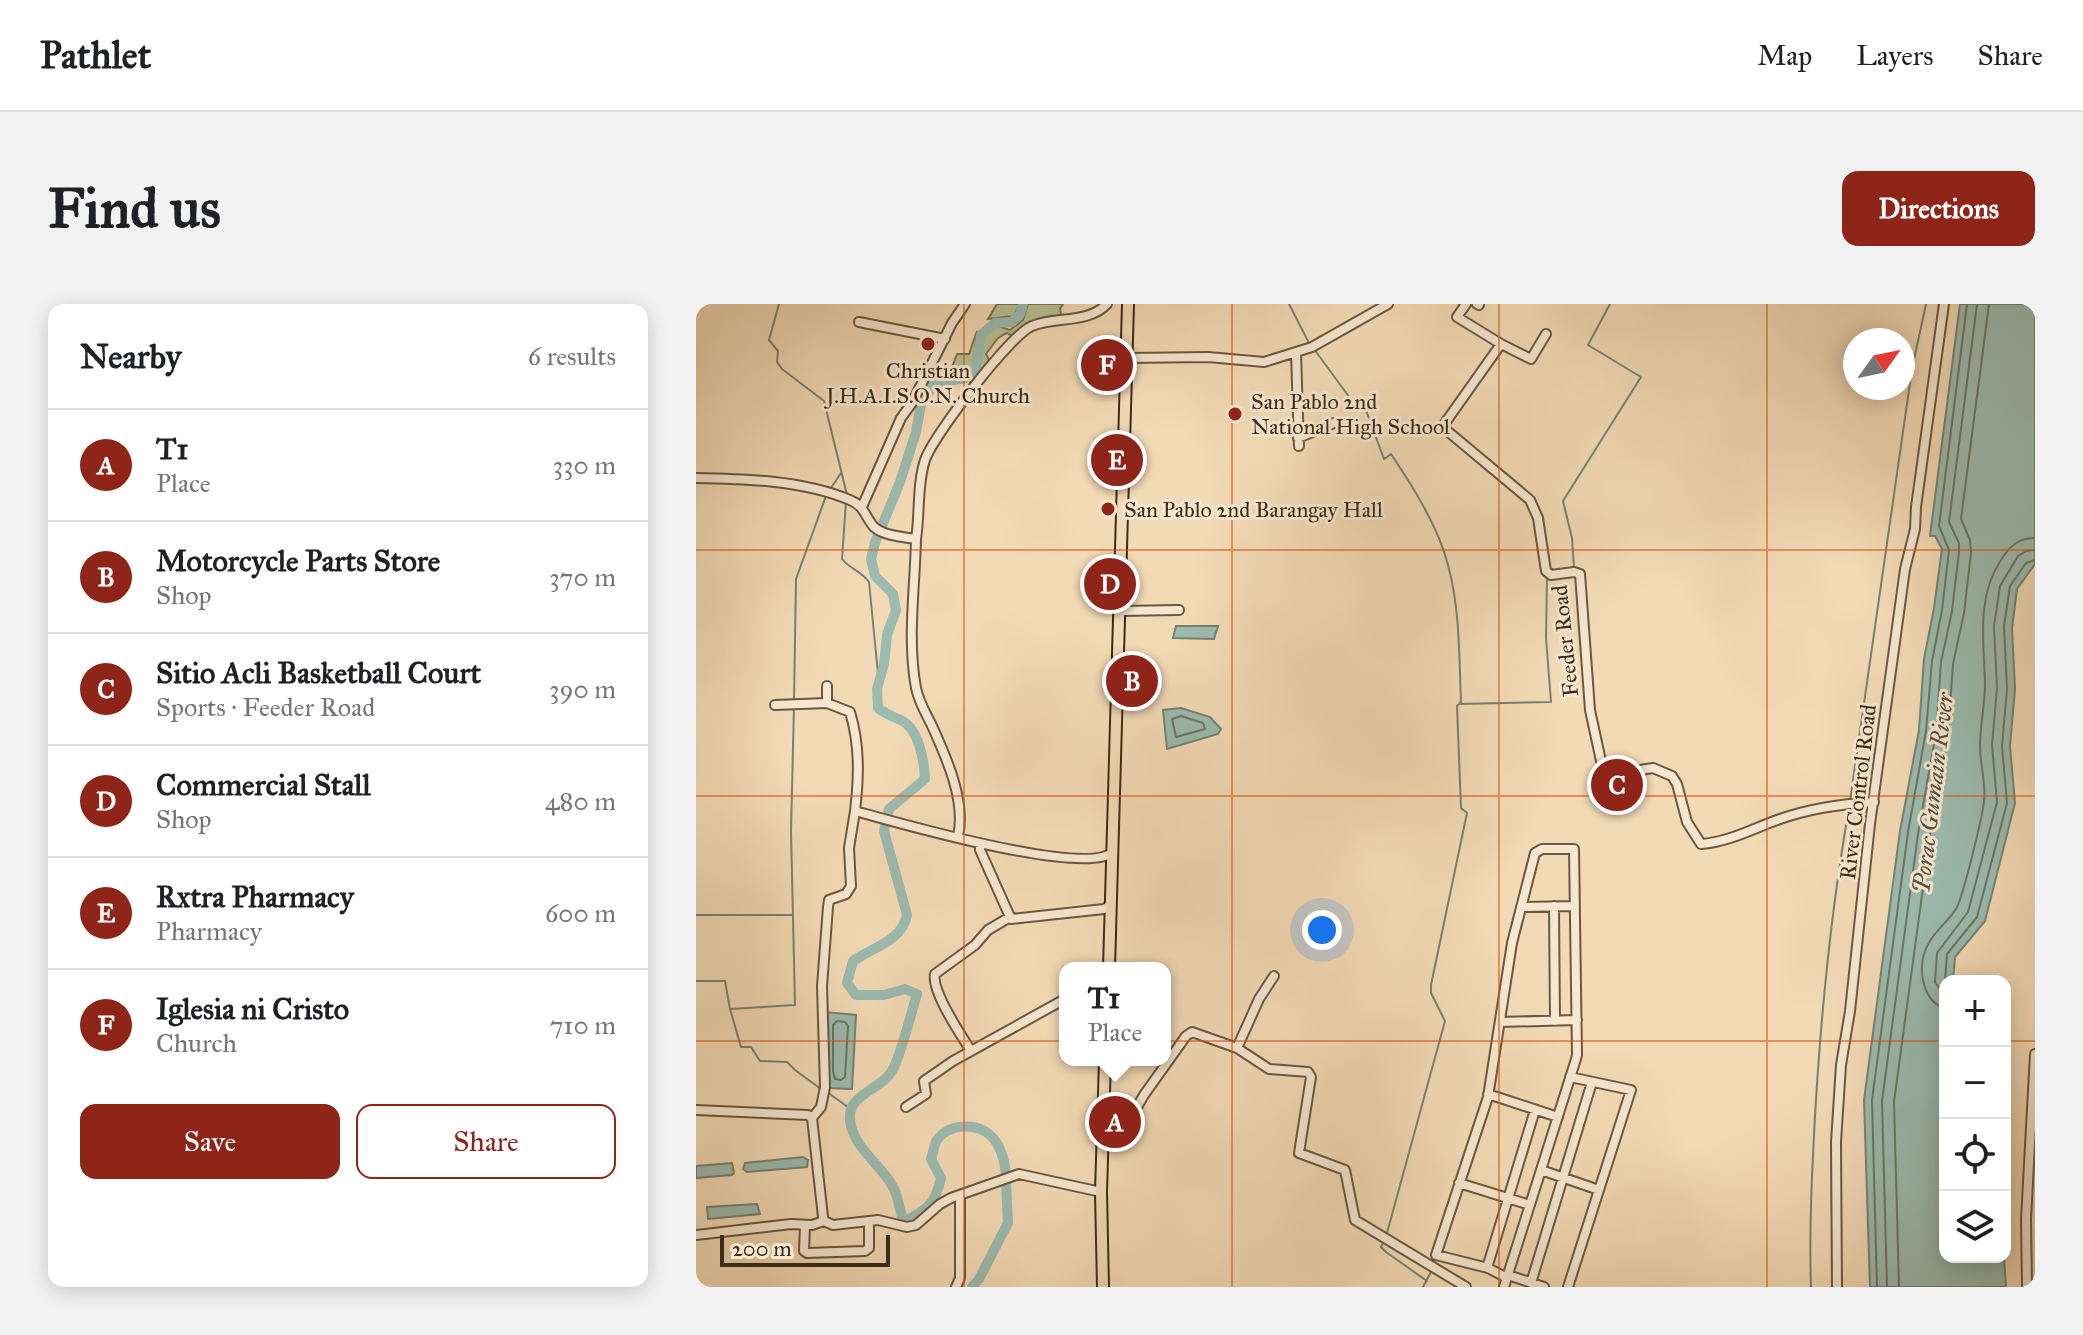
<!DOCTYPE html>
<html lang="en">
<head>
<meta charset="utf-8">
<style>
	:root { --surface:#fff; --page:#f2f2f2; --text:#202124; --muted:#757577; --line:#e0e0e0; --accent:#8f2418 }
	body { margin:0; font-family:"IM FELL Great Primer",serif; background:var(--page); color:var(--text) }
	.controls { position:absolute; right:24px; bottom:24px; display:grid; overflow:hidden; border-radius:16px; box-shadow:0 4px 20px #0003 }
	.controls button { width:72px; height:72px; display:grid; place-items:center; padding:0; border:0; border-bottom:2px solid var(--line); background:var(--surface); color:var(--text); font:40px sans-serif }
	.compass { position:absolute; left:1147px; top:24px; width:72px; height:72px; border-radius:50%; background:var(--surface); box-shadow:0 4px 20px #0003; rotate:57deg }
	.scale { position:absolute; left:24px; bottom:20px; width:170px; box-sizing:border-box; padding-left:8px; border:4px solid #3d2c17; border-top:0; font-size:22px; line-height:28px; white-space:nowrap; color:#3d2c17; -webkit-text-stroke:6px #f7e7d0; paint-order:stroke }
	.you { position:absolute; left:626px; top:626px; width:28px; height:28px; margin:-20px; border:6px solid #fff; border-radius:50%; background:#1a73e8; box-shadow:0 0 0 12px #1a73e833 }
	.badge { display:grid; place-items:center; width:52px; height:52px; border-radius:50%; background:var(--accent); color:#fff; font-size:26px; font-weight:700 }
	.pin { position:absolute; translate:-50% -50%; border:4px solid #fff; box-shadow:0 2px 8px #0006 }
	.popup { position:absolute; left:363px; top:658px; width:112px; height:104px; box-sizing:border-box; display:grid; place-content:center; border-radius:16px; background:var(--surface); filter:drop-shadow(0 2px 6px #0005); font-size:26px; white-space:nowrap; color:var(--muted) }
	.popup b { font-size:30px; color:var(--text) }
	.popup::after { content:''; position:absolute; left:50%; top:100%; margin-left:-16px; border:16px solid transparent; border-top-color:var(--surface) }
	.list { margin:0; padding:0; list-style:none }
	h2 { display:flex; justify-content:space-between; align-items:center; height:104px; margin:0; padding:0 32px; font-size:34px }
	h2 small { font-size:26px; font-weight:400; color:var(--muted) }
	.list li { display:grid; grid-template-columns:52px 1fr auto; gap:24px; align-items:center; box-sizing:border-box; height:112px; padding:0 32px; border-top:2px solid var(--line) }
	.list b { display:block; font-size:30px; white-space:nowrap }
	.list p { margin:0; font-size:26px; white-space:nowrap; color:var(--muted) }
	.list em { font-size:26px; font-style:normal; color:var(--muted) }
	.actions { display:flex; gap:16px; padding:24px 32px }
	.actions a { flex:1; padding:18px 0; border:2px solid var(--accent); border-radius:16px; text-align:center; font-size:28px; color:var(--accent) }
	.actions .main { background:var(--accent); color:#fff }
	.icon { flex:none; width:44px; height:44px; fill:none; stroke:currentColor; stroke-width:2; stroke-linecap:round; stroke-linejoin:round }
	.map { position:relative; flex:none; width:1339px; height:983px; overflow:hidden; border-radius:16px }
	header { display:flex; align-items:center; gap:48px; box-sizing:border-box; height:112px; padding:0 40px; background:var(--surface); border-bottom:2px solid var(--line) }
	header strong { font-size:38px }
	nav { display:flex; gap:44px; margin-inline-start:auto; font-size:28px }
	.intro { display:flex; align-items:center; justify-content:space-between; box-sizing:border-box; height:192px; padding:0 48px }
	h1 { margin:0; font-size:56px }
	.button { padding:20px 36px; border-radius:16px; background:var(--accent); color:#fff; font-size:28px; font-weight:700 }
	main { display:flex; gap:48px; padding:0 48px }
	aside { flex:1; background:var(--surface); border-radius:16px; box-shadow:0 4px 20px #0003 }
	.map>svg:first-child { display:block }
	.green { fill:#b6c192; stroke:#7a7654; stroke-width:2 }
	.water { fill:#9bbbaf; stroke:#758272; stroke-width:2 }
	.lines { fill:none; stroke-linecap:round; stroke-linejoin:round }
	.shore { stroke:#6c7463; stroke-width:2 }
	.stream { stroke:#758272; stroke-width:2 }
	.river { stroke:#9bbbaf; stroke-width:10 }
	.minor-casing { stroke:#6a583f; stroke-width:12 }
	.major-casing { stroke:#3d2c17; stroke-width:14 }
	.minor { stroke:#f7e7d0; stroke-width:8 }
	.major { stroke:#f3dab6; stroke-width:10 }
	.grid { fill:none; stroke:#d7540d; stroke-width:2; stroke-opacity:0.55 }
	.poi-dot { fill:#8f2418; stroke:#f7e7d0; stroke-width:3 }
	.labels { text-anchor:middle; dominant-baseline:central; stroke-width:6; stroke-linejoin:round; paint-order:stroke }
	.poi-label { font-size:22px; fill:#3d2c17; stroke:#f7e7d0; text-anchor:start }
	.street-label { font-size:22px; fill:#3d2c17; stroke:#f7e7d0 }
	.water-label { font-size:24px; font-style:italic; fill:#54503d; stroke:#f7e7d0 }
</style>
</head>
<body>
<header>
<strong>Pathlet</strong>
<nav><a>Map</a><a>Layers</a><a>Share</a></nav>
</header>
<div class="intro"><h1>Find us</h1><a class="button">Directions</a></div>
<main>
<aside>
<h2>Nearby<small>6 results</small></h2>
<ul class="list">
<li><span class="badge">A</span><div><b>T1</b><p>Place</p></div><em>330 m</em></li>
<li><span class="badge">B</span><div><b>Motorcycle Parts Store</b><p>Shop</p></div><em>370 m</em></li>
<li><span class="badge">C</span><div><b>Sitio Acli Basketball Court</b><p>Sports · Feeder Road</p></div><em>390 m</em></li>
<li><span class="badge">D</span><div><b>Commercial Stall</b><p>Shop</p></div><em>480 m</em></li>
<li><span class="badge">E</span><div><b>Rxtra Pharmacy</b><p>Pharmacy</p></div><em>600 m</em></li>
<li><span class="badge">F</span><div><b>Iglesia ni Cristo</b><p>Church</p></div><em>710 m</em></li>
</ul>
<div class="actions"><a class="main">Save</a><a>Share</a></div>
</aside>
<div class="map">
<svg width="1339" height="983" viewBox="0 0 1339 983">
	<rect width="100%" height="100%" fill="#f3dab6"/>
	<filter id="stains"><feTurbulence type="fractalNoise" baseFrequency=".0025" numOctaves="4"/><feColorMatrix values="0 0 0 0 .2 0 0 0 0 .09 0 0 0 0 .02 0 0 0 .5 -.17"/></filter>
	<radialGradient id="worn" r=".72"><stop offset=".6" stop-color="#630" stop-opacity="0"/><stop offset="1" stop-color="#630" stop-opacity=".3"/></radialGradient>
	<path class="green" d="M301,0H323L318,12L292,15Z
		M332,0H367L364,5L366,14L318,33L311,29L302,34L290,50L294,58L278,83L274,79L282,66L286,33L299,21L314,26L327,16Z
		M281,27L277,63L268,72L237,78L223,93L235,71L241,73L256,63L261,50H273Z"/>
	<path class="water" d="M1264,0H1339V260L1321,285L1316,324L1319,385L1314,442L1319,499L1289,617L1259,653L1257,677H1249V953H1308L1310,983H1174L1168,796L1204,527L1223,426L1228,355L1238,304L1246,245L1239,232H1234Z
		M480,322H522L518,335L477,334Z
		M485,404L514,413L525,425L522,430L471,445L467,406Z
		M129,708L160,711L156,785L131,784Z
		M107,853L112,856L111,863L51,868L47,865L49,859Z
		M36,859L38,869L36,871L0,874V862Z
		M61,900L64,910L12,915L11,903Z"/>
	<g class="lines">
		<path class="shore" d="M485,412L507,419L509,425L480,433L476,415Z
			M1249,677L1251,650L1281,613L1311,499L1306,442L1311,385L1308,322L1314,282L1330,259L1339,256
			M1249,692L1239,678L1241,649L1272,608L1301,498L1296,441L1301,384L1298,322L1304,282L1322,252L1330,247L1339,246
			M1249,705C1224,695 1220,659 1234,637C1241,625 1254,616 1261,603C1267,592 1287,511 1288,497C1290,478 1284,460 1284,442C1284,421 1289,401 1289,380C1288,338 1280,293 1305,256C1314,242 1322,234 1339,234
			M141,717L149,718L152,722L149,773L145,776L139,775L137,767V721Z
			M1181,983L1176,796L1212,528L1230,427L1236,357L1246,306L1253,246L1243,222L1271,0
			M1191,983L1186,797L1222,530L1240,429L1245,358L1256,307L1263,248V239L1253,218L1281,0
			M1203,983L1198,798L1234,532L1252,430L1257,360L1268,309L1275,249L1274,236L1265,215L1293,0"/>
		<path class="stream" d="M83,0L73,36L82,47L81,58L86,65L128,97L151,191
			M593,0L614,41
			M618,45L662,105H669L671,109L688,155L695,150C717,183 742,222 752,261C764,305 763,352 765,398L761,402L765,504L771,509L735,681V689L749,717L691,929
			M135,184L145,169
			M150,198L146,255C154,265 165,267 173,278L183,380
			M878,264L876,234L867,197L945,73L892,41L914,0
			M98,396L100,275L130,192
			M763,400L855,398L850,334L851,273
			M98,402L95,527L99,701L34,705L45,743H55L64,757L91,758L99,766L125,785
			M1154,497L1216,65L1230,0
			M0,611H96
			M0,677H29L34,705
			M131,788L156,806
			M687,939L685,943L690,948L731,977
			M727,983L735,968
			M1115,983C1113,926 1116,869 1119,812C1125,709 1135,606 1153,504"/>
		<path class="river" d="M310,872C309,858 305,841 294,831C280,818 252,820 241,836C238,840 237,850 235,855L245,874C239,901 231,905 208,918C203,907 203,893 197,883C184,859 157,844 154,816C151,790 185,786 196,767C205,752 215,709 221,690L209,685L188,691H160L151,679L157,657C177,643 206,637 211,611L188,527L193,505L229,475C228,456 223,425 205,416C196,412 191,411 182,404L181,385L188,360L191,331L200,306L197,290L179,272L175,255L179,239L204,178L220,128L226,95L241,79L270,74L280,65L285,31L299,19L316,18L324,10L327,0
			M276,983L283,975L312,919L310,877"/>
		<defs>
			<path id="minor" d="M770,0L761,13L805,40L749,119V125L834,196L842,214L850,267L855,271L878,268L884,270L894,406L905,457L914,466L925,469L957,464L976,472L981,480L991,518L1005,540C1033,538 1058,524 1084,515C1115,504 1145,500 1178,498
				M781,0L783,1
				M163,18L249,35
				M805,40L835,55L850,30
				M600,49L603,142
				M432,54L512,53L568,58L616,43L692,0
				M602,134L638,119
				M0,174C50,175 107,176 154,196C169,202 169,213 178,223C188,232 208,233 220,235C224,210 221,180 229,156C237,132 315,30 336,22C360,12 392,20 411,0
				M166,203L205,114L216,99L256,19L269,0
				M220,235C219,285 211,334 220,384C223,399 231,411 237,424C251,455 270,498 262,532
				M424,307L483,306
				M131,382V399L154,408C164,441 163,473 159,507C199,518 389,573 417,548
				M79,401L131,399
				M284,539V546L315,615L408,605L415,601
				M858,602L859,717
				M825,603L879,602
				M804,718L881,716
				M541,744L563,695L578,672
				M275,747C265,731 235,687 239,670L279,641L292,626L314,613
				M792,790L862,813
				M210,803L230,790L228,777L257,757L369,695
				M0,806L112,811L116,814L127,913L128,917L137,921L182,916L211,923L220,921L244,900L255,894L323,870L405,888
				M408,812L428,818L434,815L448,791L490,732L496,728L541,744L573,765L612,768L615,773L603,849L649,866L659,916L770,983
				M116,814L125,803L129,783L126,682L132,603L133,596L150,590L155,582L153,544L159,507
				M845,866L903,886
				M763,879L834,901
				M109,921L108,947L111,949L169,947L173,944V917
				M0,931L95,920L116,921L128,917
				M791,964L839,806
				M812,971L848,983
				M835,979L896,778
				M260,983L264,974V892
				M808,983L880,755L881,751L878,545H846L839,549L816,639L792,793L740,951L792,964L811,974
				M872,983L935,786L874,773
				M1141,983L1140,838L1145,761L1154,707L1174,520L1209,265L1219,225L1220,203L1248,0
				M1331,983L1330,915L1339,750"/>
			<path id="major" d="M413,664L432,0
				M407,983L405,888L409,756"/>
		</defs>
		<use href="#minor" class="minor-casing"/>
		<use href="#major" class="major-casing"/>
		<use href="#minor" class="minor"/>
		<use href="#major" class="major"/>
	</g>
	<path class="grid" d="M268,0V983M536,0V983M803,0V983M1071,0V983M0,246H1339M0,492H1339M0,737H1249M1309,737H1339"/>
	<g class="poi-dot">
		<circle cx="232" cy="40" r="8"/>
		<circle cx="539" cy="110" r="8"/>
		<circle cx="412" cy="205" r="8"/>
	</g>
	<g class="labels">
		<g class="poi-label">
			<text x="232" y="66" text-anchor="middle">Christian<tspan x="232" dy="25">J.H.A.I.S.O.N. Church</tspan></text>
			<text x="555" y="97">San Pablo 2nd<tspan x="555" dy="25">National High School</tspan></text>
			<text x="428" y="205">San Pablo 2nd Barangay Hall</text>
		</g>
		<g class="street-label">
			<text transform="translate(869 337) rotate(-96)">Feeder Road</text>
			<text transform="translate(1162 488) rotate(-83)">River Control Road</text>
		</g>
		<g class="water-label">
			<text transform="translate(1237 489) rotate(-83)">Porac Gumain River</text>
		</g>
	</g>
	<rect width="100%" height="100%" filter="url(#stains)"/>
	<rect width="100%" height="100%" fill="url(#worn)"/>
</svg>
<div class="controls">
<button>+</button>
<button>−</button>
<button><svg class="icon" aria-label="locate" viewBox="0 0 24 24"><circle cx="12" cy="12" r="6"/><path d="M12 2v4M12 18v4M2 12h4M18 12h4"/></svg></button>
<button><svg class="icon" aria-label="layers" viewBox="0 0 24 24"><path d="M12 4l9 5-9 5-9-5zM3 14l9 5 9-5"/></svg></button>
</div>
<svg class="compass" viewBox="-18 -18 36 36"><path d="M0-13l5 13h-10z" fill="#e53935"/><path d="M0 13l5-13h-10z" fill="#757577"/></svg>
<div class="scale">200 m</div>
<div class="you"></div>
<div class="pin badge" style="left:419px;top:818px">A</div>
<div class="popup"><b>T1</b>Place</div>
<div class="pin badge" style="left:436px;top:377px">B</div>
<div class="pin badge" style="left:921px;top:481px">C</div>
<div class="pin badge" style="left:414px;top:280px">D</div>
<div class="pin badge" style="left:421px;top:156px">E</div>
<div class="pin badge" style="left:411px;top:61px">F</div>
</div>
</main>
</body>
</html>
